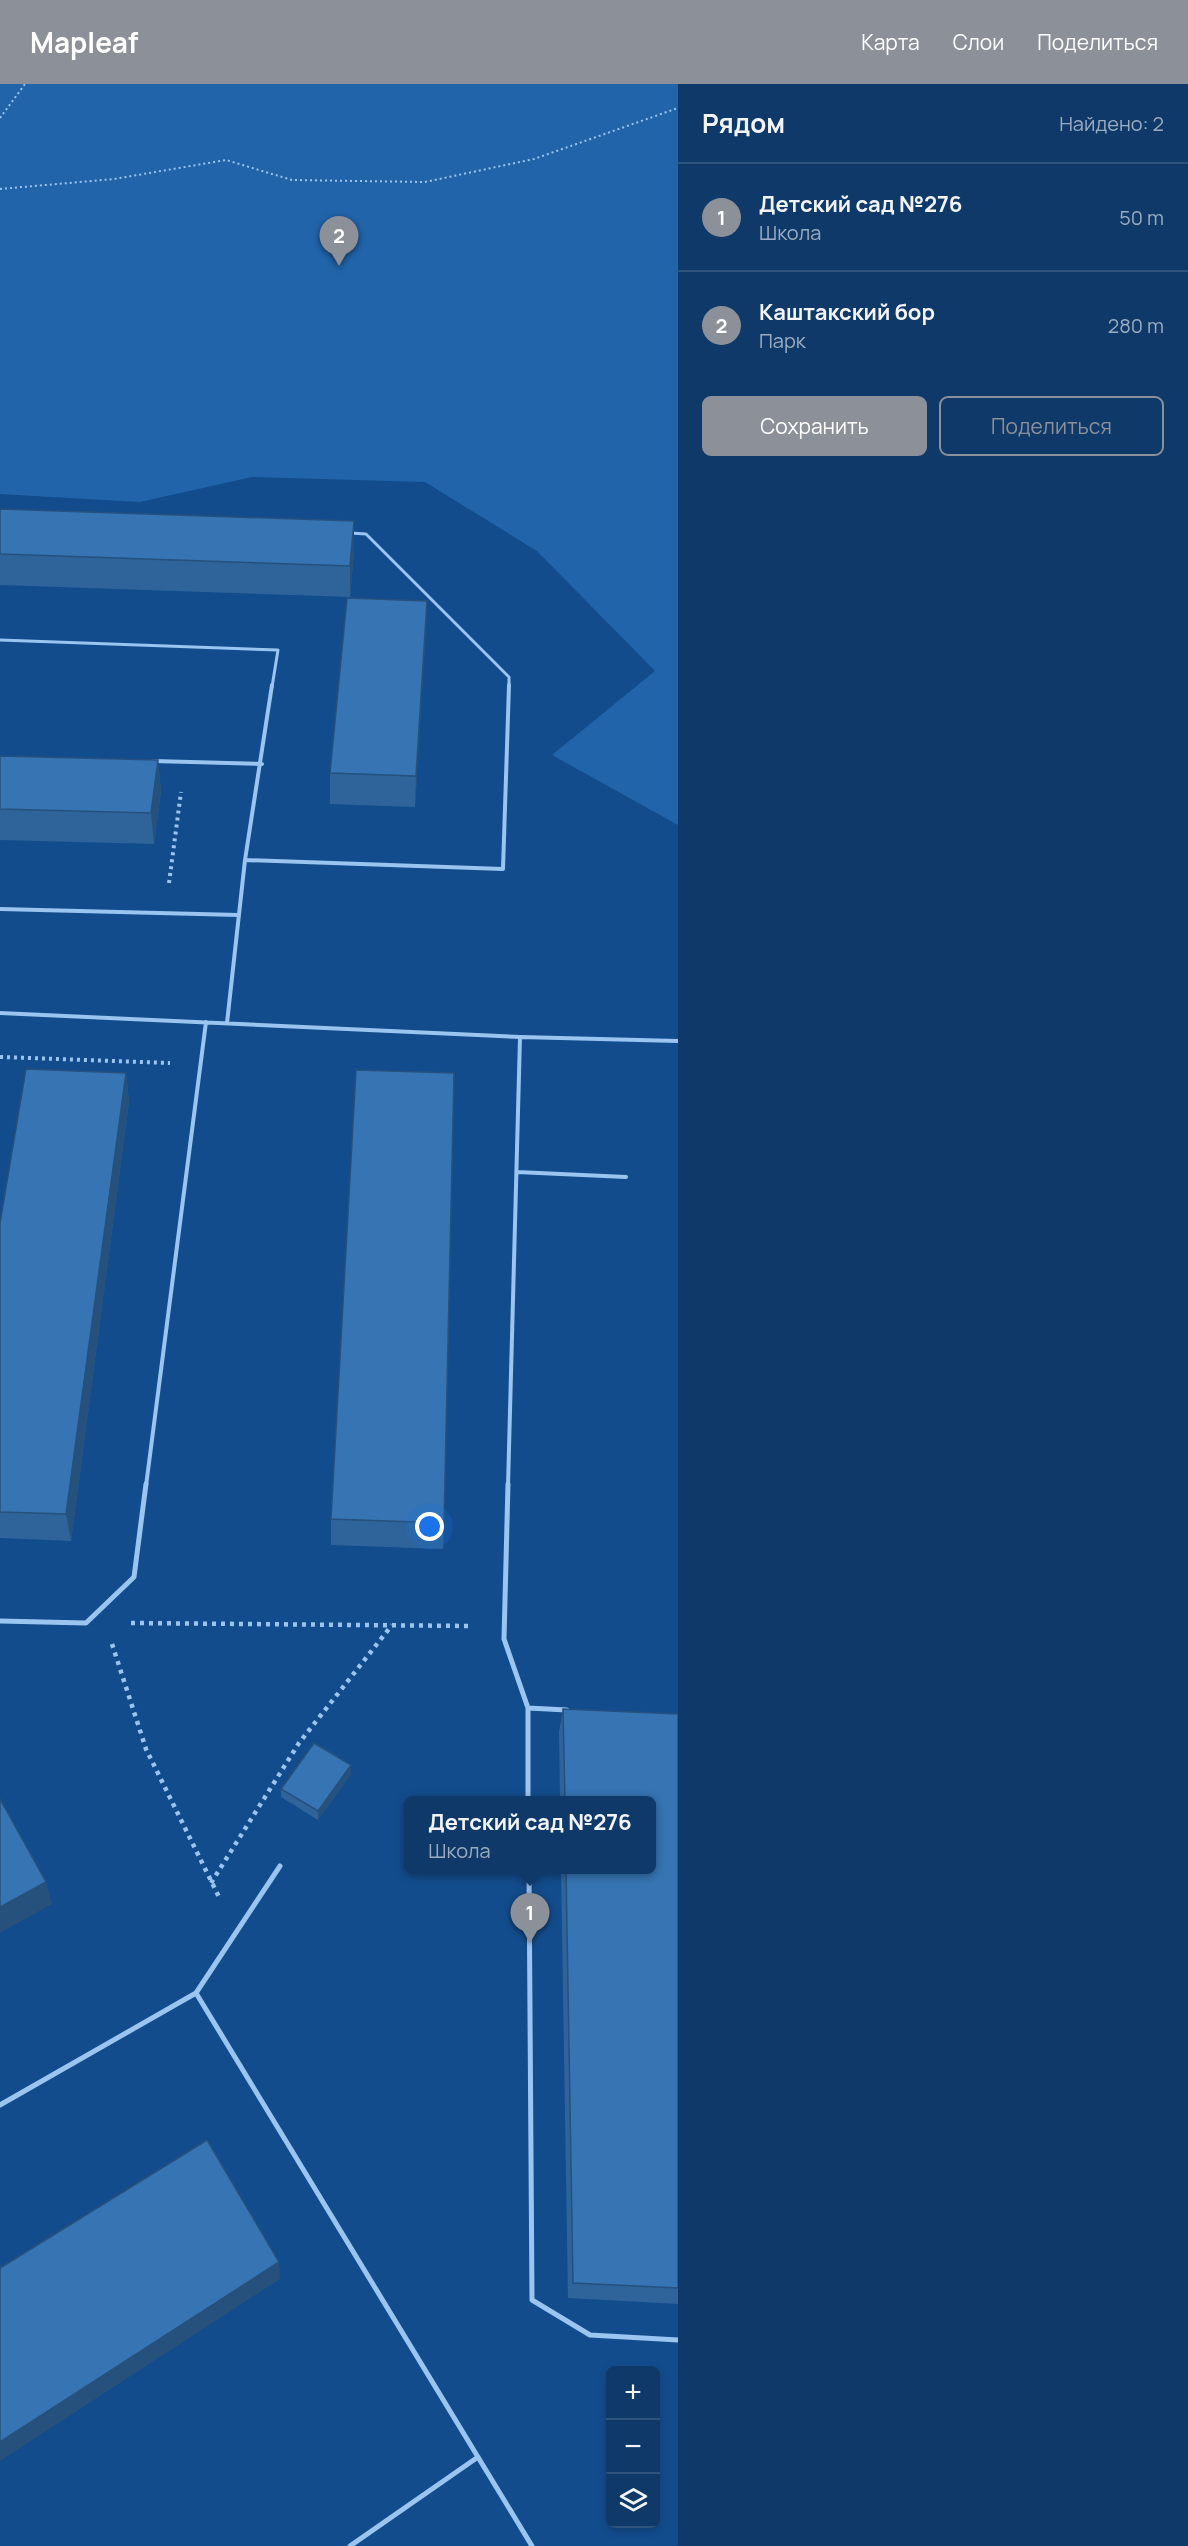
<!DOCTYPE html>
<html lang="ru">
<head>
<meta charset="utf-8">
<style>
	:root { --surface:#0e3969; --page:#1c4471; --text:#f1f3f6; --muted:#9bacc0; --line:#2e537d; --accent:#8c9099 }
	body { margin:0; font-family:Manrope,sans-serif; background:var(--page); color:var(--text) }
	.controls { position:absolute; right:18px; bottom:18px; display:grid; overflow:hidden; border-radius:9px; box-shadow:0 3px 9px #0003 }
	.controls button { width:54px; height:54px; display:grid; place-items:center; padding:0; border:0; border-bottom:2px solid var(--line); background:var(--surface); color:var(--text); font:30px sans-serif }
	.you { position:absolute; left:430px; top:1443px; width:21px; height:21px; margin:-15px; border:4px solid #fff; border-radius:50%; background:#1a73e8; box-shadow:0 0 0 9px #1a73e833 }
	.badge { display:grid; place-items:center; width:39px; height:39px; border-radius:50%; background:var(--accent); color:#fff; font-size:20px; font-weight:700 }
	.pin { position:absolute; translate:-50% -50px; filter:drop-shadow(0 2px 3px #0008) }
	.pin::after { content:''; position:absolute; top:32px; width:21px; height:18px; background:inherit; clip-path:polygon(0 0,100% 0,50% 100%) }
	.popup { position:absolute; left:404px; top:1712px; width:252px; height:78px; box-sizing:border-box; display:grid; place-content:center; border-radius:9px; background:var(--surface); filter:drop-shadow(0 2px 4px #0005); font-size:20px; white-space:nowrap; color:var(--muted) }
	.popup b { font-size:22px; color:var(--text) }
	.popup::after { content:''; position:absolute; left:50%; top:100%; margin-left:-12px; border:12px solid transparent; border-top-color:var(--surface) }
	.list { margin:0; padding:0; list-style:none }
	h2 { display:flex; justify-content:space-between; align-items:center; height:78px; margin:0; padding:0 24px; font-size:26px }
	h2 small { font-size:20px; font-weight:400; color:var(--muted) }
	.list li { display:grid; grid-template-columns:39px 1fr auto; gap:18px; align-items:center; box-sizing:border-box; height:108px; padding:0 24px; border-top:2px solid var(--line) }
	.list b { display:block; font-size:22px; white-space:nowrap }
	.list p { margin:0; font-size:20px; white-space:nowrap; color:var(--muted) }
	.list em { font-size:20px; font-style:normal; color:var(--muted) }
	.actions { display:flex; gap:12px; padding:18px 24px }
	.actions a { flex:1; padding:14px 0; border:2px solid var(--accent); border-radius:9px; text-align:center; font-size:21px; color:var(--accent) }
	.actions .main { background:var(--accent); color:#fff }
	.icon { flex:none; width:33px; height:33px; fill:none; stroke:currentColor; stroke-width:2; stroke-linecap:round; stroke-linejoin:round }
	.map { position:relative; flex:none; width:678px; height:2462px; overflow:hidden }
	header { display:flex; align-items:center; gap:36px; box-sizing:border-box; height:84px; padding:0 30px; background:var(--accent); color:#fff }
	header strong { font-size:28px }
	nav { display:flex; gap:33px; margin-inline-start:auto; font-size:21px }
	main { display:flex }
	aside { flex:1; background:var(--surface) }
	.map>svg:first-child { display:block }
	.green { fill:#2164a9 }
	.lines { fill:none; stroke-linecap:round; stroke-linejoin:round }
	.path-far2 { stroke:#9bc5f1; stroke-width:2; stroke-dasharray:2 3; stroke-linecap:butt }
	.path-far1 { stroke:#9bc5f1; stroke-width:4; stroke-dasharray:3 4; stroke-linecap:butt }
	.path { stroke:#9bc5f1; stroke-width:4.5; stroke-dasharray:4 5; stroke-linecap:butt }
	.service-far2 { stroke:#9bc5f1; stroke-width:3 }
	.service-far1 { stroke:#9bc5f1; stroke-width:4 }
	.service { stroke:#9bc5f1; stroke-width:5 }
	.wall { fill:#2e649a }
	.shaded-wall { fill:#26517d }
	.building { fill:#3674b3; stroke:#26517d; stroke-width:1.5 }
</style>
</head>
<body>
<header>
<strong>Mapleaf</strong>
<nav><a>Карта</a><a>Слои</a><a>Поделиться</a></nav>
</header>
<main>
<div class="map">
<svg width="678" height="2462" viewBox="0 0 678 2462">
	<rect width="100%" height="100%" fill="#134c8c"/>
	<path class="green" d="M0,0H678V741L552,671L655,587L537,467L425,398L252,393L140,418L0,410Z"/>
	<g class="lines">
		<path class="path-far2" d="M0,34L25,0
			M0,105L114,95L226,76L292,96L425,98L534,75L678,24"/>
		<path class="path-far1" d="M169,799L181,708
			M0,973L170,979"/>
		<path class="path" d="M131,1539L472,1542
			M112,1560L146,1665L220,1815
			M211,1799L299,1659L392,1541"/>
		<path class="service-far2" d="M350,449L366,450L509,593V603
			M0,556L278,566L272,603"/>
		<path class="service-far1" d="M153,677L262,680
			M245,776L503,785L509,601
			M0,825L238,831
			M0,929L520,953L678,957
			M227,939L245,776L272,601
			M517,1088L626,1093
			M146,1402L206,938
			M508,1402L520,953"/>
		<path class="service" d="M508,1400L504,1555L528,1624V1716
			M0,1537L86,1539L134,1493L146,1400
			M528,1624L567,1626
			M529,1786L532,2216L590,2251L678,2256
			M196,1909L280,1782
			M0,2021L196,1909L532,2462
			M350,2462L478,2373"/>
	</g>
	<path class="wall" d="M0,425L354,468L350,513L0,501Z
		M427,517L415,723L330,720V689Z
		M0,672L158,676L161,707L154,760L0,756Z
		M126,989L129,1018L71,1457L0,1454V1139Z
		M331,1435L444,1439L443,1465L331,1461Z
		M563,1625L678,1630V2220L568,2214L561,1785H651V1716H560L559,1648Z
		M351,1690L318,1736L281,1713V1705Z"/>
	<path class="shaded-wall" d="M354,437V468L350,513V482Z
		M427,517L426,548L415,723L416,692Z
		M158,676L161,707L154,760L151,729Z
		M126,989L129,1018L71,1457L66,1430Z
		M351,1681V1690L318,1736V1727Z
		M46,1798L52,1820L0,1849V1823Z
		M279,2178L280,2195L0,2377V2358Z"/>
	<path class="building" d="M0,425L354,437L350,482L0,470Z
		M347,514L427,517L416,692L330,689Z
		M0,672L158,676L151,729L0,725Z
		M26,985L126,989L66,1430L0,1428V1139Z
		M356,986L454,989L444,1439L331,1435Z
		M563,1625L678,1630V2204L573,2199L566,1785H651V1716H565Z
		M314,1659L351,1681L318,1727L281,1705Z
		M0,1715L46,1798L0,1823Z
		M207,2056L279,2178L0,2358V2184Z"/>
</svg>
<div class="controls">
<button>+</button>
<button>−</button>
<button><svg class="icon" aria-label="layers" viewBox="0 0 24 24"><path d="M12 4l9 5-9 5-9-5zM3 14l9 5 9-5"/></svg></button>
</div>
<div class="you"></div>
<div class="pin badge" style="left:530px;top:1859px">1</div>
<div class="popup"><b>Детский сад №276</b>Школа</div>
<div class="pin badge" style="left:339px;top:182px">2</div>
</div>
<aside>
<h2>Рядом<small>Найдено: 2</small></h2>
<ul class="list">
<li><span class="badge">1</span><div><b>Детский сад №276</b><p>Школа</p></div><em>50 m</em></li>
<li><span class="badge">2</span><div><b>Каштакский бор</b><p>Парк</p></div><em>280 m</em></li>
</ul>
<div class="actions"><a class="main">Сохранить</a><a>Поделиться</a></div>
</aside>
</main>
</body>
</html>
